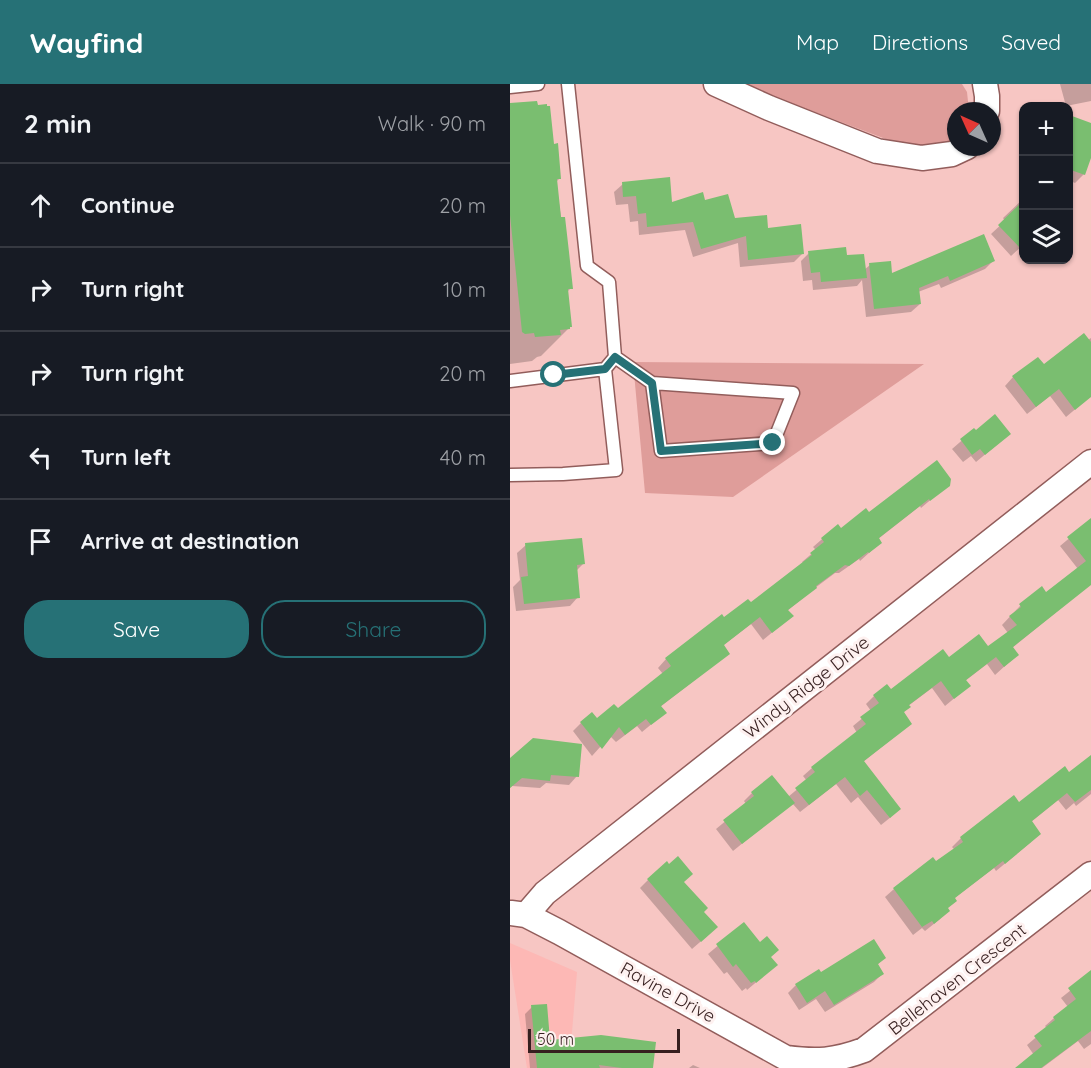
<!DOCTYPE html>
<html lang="en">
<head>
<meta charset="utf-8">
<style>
	:root { --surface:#171b24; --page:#242831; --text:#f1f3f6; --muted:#9ea1a6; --line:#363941; --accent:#267176 }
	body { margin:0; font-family:Quicksand,sans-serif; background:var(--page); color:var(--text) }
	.controls { position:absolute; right:18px; top:18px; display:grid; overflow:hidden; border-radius:12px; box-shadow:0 2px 4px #0004 }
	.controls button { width:54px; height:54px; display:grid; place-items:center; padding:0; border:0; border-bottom:2px solid var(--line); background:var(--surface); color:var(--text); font:30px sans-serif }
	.compass { position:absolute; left:437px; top:18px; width:54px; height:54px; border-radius:50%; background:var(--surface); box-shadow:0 2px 4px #0004; rotate:315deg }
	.scale { position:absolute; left:18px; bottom:15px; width:152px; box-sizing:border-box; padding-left:6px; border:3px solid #361f1f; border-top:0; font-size:16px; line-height:21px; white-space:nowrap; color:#361f1f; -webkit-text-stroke:4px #fef1f0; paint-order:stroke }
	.stop { position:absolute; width:18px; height:18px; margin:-14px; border:4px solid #267176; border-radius:50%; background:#fff }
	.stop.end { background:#267176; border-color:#fff; box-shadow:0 2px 6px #0008 }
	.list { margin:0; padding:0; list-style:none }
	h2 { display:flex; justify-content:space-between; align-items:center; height:78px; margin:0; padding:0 24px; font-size:26px }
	h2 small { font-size:20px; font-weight:400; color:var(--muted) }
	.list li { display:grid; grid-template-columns:39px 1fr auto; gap:18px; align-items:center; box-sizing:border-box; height:84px; padding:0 24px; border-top:2px solid var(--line) }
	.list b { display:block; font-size:22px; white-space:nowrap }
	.list em { font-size:20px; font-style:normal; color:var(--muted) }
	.actions { display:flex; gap:12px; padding:18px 24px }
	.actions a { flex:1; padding:14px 0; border:2px solid var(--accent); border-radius:24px; text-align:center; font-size:21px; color:var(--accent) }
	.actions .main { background:var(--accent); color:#fff }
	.icon { flex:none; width:33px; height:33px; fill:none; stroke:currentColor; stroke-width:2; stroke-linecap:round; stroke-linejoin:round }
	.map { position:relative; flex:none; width:581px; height:984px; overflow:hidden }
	header { display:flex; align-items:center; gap:36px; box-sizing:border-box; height:84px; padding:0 30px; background:var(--accent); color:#fff }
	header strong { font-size:28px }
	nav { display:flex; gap:33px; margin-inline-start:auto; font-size:21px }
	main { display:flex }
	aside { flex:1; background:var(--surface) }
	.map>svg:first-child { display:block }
	.built { fill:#fdb8b5 }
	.green { fill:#df9d9a }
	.shadow { fill:#0003 }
	.building { fill:#7abe70 }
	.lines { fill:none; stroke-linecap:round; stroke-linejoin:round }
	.lane-casing { stroke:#925d5b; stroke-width:15 }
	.street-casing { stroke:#925d5b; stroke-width:27 }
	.lane { stroke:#fff; stroke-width:12 }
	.street { stroke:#fff; stroke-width:24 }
	.route { stroke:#267176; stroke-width:8 }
	.labels { text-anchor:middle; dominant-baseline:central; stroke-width:6; stroke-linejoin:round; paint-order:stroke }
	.street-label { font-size:18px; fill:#361f1f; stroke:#fef1f0 }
</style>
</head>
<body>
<header>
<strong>Wayfind</strong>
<nav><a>Map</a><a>Directions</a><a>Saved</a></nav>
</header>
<main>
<aside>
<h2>2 min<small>Walk · 90 m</small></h2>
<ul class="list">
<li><svg class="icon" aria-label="ahead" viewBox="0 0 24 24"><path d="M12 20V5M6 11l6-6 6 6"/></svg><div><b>Continue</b></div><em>20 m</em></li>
<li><svg class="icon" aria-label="right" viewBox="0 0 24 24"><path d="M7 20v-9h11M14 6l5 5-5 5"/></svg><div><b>Turn right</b></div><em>10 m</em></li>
<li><svg class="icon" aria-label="right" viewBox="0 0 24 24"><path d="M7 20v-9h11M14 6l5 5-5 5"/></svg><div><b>Turn right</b></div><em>20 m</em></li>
<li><svg class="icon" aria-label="left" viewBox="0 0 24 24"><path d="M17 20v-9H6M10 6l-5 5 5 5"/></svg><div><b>Turn left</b></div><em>40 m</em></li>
<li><svg class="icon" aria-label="arrive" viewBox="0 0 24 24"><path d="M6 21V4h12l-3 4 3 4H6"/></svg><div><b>Arrive at destination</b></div></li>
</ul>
<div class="actions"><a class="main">Save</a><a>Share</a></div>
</aside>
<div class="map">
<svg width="581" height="984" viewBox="0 0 581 984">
	<rect width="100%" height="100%" fill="#f7c6c3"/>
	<path class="built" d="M0,859L67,888L59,984H17L0,876Z"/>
	<path class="green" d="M231,0H452L457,8L459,27H446V50L441,59L410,68Z
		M123,278L414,280L223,413L135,409Z"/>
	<path class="shadow" d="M550,0H581V17L556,22Z
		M0,22L42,61L50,94L46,98L61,204L57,208L61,242L31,272L27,273L22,277L0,280Z
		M562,34L581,40V69L574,90L565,99L558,96V38Z
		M113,100L161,119L194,118L292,170L284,178L230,183L228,159L183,173L175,146L129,151L128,137L120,138L118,120L106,121L104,108Z
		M514,114V160L501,172L481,150L495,137L493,134Z
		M299,169L336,172L354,186L360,181L381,191L483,177L475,185L431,204L429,200L408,208L410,220L401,228L356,233L352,196L347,202L303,206L302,196L293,197L291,177Z
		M581,254V290L574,295L581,304V312L556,333L540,312L517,330L495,302L503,293L534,283Z
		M464,346L490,358L466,378L461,372L453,378L442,365Z
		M438,401L411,424L410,422L368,455L370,459L350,477L349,475L329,489H325L305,504L277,527L282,532L253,556L241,540L212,562L218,570L150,623L155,629L132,648L127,642L106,658L100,652L82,672L63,647L71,639L86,636L108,626L153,590L148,584L156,575L214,535L241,521L293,479L292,478L306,466L303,463L327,442L330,446L359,430Z
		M575,441L581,448V494L569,503L572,507L502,564L507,571L485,591L477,580L455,597L459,602L435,622L422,604L398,622L393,629L400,640L353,678L381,733L371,741L348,713L341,719L326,700L290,728L282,719L223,767L206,745L236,720L234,717L242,709L278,713L297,697L293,692L302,684L347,649L343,642L361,627L356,620L364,612L381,607L439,575L478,564L498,549L492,541L510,522L536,510L568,485L550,462Z
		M16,461L73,480L66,487L68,513L60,522L6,527L3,503L10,496L7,469Z
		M579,674L581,677V710L566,722L564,719L556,726L548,716L521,738V758L486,787L484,784L443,815L430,835L415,847L412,844L403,851L375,813L384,805L445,766L442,763L451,754L503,713L508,721L559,690Z
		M0,676L67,692L59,701L36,699L30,704L2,702L0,704Z
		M138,796L173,798L193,828L197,852L182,865L130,804Z
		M234,840L260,873L257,889L237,906L236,904L232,907L217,888L214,890L198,870Z
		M374,874L367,881L372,890L364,898L315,928L306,915L289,926L278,909L286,901Z
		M581,890V960L574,965L568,957L532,984H508L524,971L517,961L537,944L535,942L544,934L558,923L551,914Z
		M22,923L39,957L141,984H20L15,930Z
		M183,981L190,984H179Z"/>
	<path class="building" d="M27,17L28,21L37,20V22H40L44,60L48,59L51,95H47L51,133H55L59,168L63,205H58L62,243H60V245L50,246L51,251L25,253L24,249L15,250L12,248L0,131V19Z
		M562,32L581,39V74L575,91L558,85V43Z
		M160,93L162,118L193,108L195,116L218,110L225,134L257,131L258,144L291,140L294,170L238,176L236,152L191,165L183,138L137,143L136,129L128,130L126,112L113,113L112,98Z
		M513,117V167L488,141Z
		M474,150L485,177L440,197L438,192L409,204L411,220L364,225L359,179L381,177L382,189Z
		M336,163L337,171L354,170L357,194L311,198L310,188L301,189L298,167Z
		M574,249L581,258V313L565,326L549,305L526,323L502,292L528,273L534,280Z
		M485,330L501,350L475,371L470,365L462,371L450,355L464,344L466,346Z
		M427,376L441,395L440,402L420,417L419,415L369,454L372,459L359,469L358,468L339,482L335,481L306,502L307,504L278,526L284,532L262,549L250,533L214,561L220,570L151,622L157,629L141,641L136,635L115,651L109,643L92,665L70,638L82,628L87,634L104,620L108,624L161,582L155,574L212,530L214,533L238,515L241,518L302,471L300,469L314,458L311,454L328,440L331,444L356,424L359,428Z
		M581,434V501L503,563L509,571L494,583L486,573L456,596L461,602L444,615L431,597L399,621L401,623L394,628L402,640L354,677L391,725L380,734L357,706L350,712L335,693L299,721L285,704L305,688L301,683L356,640L350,633L369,619L363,611L377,600L381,605L433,565L439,573L469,550L478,562L507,541L499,532L511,523L509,520L532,502L536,508L576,477L557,453Z
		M72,454L75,480L67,481L70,514L14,520L11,493L18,492L15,459Z
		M23,654L72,660L69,693L41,691L40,697L12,694L0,704V674Z
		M581,671V706L565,718L557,709L522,737L531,750L495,780L493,777L445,814L447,817L438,824L440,827L424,840L422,837L412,843L383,804L423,773L426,777L453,758L450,753L504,711L509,718L555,682L559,688Z
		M262,691L285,719L232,760L213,736L244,712L241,708Z
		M168,772L183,790L174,798L198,824L194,828L208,843L191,858L137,795L157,777L159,780Z
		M234,838L250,858L257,852L269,866L261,873L268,881L246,899L245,897L241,899L226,880L223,883L206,860Z
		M364,855L376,874L368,880L374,890L324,921L315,907L297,919L285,900L309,885L311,888Z
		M581,886V947L531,984H505L532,962L524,952L545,936L543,933L566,915L558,904Z
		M37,920L40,956L91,951L146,958L143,984H112L89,981L90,984H27L21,921Z"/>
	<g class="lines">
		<defs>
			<path id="lane" d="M0,3L28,0
				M105,273L142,299L151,367L263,359L283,309L142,299
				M0,297L95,285L105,273L99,198L77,182L58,0
				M0,391L53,390L106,386L95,285"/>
			<path id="street" d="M206,0L259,24L367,67L412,74L442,70L457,63
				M475,0L477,12V27
				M1,829L16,831L49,848L276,974C307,978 324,977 354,966L581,790
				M16,831L35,809L581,378"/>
		</defs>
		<use href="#lane" class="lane-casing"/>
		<use href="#street" class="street-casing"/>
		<use href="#lane" class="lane"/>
		<use href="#street" class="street"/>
	</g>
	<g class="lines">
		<path class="route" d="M44,291L95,285L105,273L142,299L151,367L263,359"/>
	</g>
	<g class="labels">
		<g class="street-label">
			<text transform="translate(296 603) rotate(-38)">Windy Ridge Drive</text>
			<text transform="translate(447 895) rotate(-38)">Bellehaven Crescent</text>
			<text transform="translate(158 908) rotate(29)">Ravine Drive</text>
		</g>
	</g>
</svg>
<div class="controls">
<button>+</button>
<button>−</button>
<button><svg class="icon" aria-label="layers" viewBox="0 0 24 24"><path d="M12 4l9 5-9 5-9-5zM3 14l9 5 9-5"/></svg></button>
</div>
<svg class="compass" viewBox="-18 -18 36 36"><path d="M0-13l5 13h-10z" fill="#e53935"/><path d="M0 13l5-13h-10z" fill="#9ea1a6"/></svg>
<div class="scale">50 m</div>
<div class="stop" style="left:44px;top:291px"></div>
<div class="stop end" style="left:263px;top:359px"></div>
</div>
</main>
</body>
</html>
